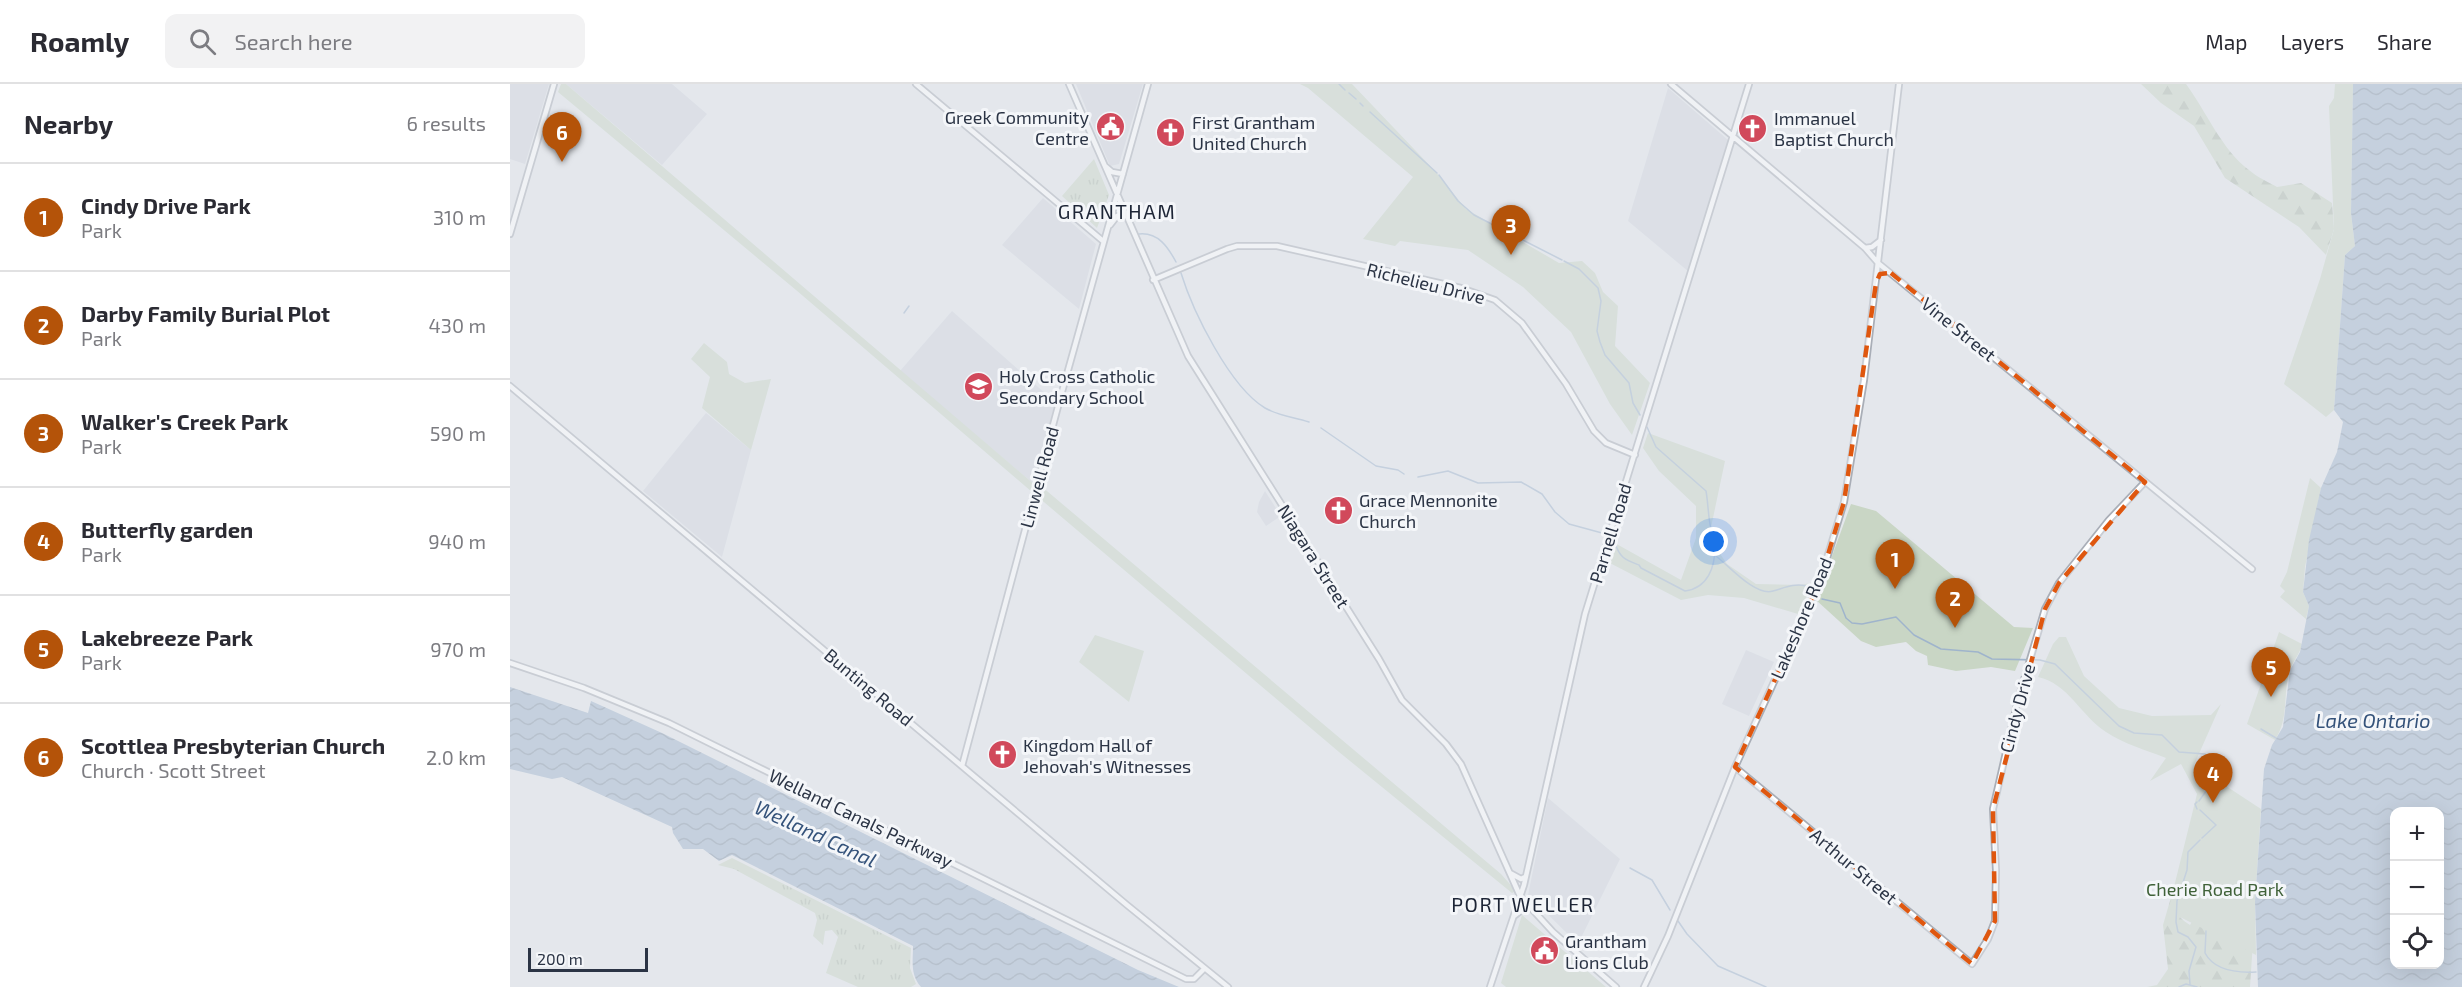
<!DOCTYPE html>
<html lang="en">
<head>
<meta charset="utf-8">
<style>
	:root { --surface:#fff; --page:#f2f2f3; --text:#2b2b33; --muted:#7c7c81; --line:#e1e1e2; --accent:#b45309 }
	body { margin:0; font-family:"Exo 2",sans-serif; background:var(--page); color:var(--text) }
	.controls { position:absolute; right:18px; bottom:18px; display:grid; overflow:hidden; border-radius:12px; box-shadow:0 6px 24px #0002 }
	.controls button { width:54px; height:54px; display:grid; place-items:center; padding:0; border:0; border-bottom:2px solid var(--line); background:var(--surface); color:var(--text); font:30px sans-serif }
	.scale { position:absolute; left:18px; bottom:15px; width:120px; box-sizing:border-box; padding-left:6px; border:3px solid #2b3445; border-top:0; font-size:16px; line-height:21px; white-space:nowrap; color:#2b3445; -webkit-text-stroke:4px #f4f6f9; paint-order:stroke }
	.you { position:absolute; left:1204px; top:458px; width:21px; height:21px; margin:-15px; border:4px solid #fff; border-radius:50%; background:#1a73e8; box-shadow:0 0 0 9px #1a73e833 }
	.badge { display:grid; place-items:center; width:39px; height:39px; border-radius:50%; background:var(--accent); color:#fff; font-size:20px; font-weight:700 }
	.pin { position:absolute; translate:-50% -50px; filter:drop-shadow(0 2px 3px #0008) }
	.pin::after { content:''; position:absolute; top:32px; width:21px; height:18px; background:inherit; clip-path:polygon(0 0,100% 0,50% 100%) }
	.list { margin:0; padding:0; list-style:none }
	h2 { display:flex; justify-content:space-between; align-items:center; height:78px; margin:0; padding:0 24px; font-size:26px }
	h2 small { font-size:20px; font-weight:400; color:var(--muted) }
	.list li { display:grid; grid-template-columns:39px 1fr auto; gap:18px; align-items:center; box-sizing:border-box; height:108px; padding:0 24px; border-top:2px solid var(--line) }
	.list b { display:block; font-size:22px; white-space:nowrap }
	.list p { margin:0; font-size:20px; white-space:nowrap; color:var(--muted) }
	.list em { font-size:20px; font-style:normal; color:var(--muted) }
	.icon { flex:none; width:33px; height:33px; fill:none; stroke:currentColor; stroke-width:2; stroke-linecap:round; stroke-linejoin:round }
	.map { position:relative; flex:none; width:1952px; height:903px; overflow:hidden }
	header { display:flex; align-items:center; gap:36px; box-sizing:border-box; height:84px; padding:0 30px; background:var(--surface); border-bottom:2px solid var(--line) }
	header strong { font-size:28px }
	nav { display:flex; gap:33px; margin-inline-start:auto; font-size:21px }
	.search { width:420px; height:54px; background:var(--page); display:flex; align-items:center; gap:15px; box-sizing:border-box; padding:0 21px; border-radius:12px; color:var(--muted); font-size:22px }
	main { display:flex }
	aside { flex:1; background:var(--surface) }
	.map>svg:first-child { display:block }
	.built { fill:#d2d6de }
	.grass { fill:url(#grass-tufts) }
	.forest { fill:url(#forest-firs) }
	.park { fill:#c9d6c5 }
	.water { fill:url(#water-waves); fill-rule:evenodd }
	.lines { fill:none; stroke-linecap:round; stroke-linejoin:round }
	.stream { stroke:#9fb4cc; stroke-width:1.5 }
	.secondary-casing { stroke:#a9aeb7; stroke-width:8 }
	.secondary { stroke:#fff; stroke-width:4.5 }
	.marked { fill:none; stroke:#df570f; stroke-width:4.5; stroke-dasharray:12 8; stroke-linejoin:round }
	.labels { text-anchor:middle; dominant-baseline:central; stroke-width:6; stroke-linejoin:round; paint-order:stroke }
	.poi-label { font-size:18px; fill:#2b3445; stroke:#f4f6f9; text-anchor:start }
	.street-label { font-size:18px; fill:#2b3445; stroke:#f4f6f9 }
	.park-label { font-size:18px; fill:#3f6138; stroke:#f4f6f9 }
	.neighbourhood-label { font-size:20px; letter-spacing:1.5px; fill:#1d2536; stroke:#f4f6f9 }
	.water-label { font-size:20px; font-style:italic; fill:#34527a; stroke:#f4f6f9 }
</style>
</head>
<body>
<header>
<strong>Roamly</strong>
<div class="search"><svg class="icon" aria-label="search" viewBox="0 0 24 24"><circle cx="10" cy="10" r="6"/><path d="M15 15l6 6"/></svg>Search here</div>
<nav><a>Map</a><a>Layers</a><a>Share</a></nav>
</header>
<main>
<aside>
<h2>Nearby<small>6 results</small></h2>
<ul class="list">
<li><span class="badge">1</span><div><b>Cindy Drive Park</b><p>Park</p></div><em>310 m</em></li>
<li><span class="badge">2</span><div><b>Darby Family Burial Plot</b><p>Park</p></div><em>430 m</em></li>
<li><span class="badge">3</span><div><b>Walker's Creek Park</b><p>Park</p></div><em>590 m</em></li>
<li><span class="badge">4</span><div><b>Butterfly garden</b><p>Park</p></div><em>940 m</em></li>
<li><span class="badge">5</span><div><b>Lakebreeze Park</b><p>Park</p></div><em>970 m</em></li>
<li><span class="badge">6</span><div><b>Scottlea Presbyterian Church</b><p>Church · Scott Street</p></div><em>2.0 km</em></li>
</ul>
</aside>
<div class="map">
<svg width="1952" height="903" viewBox="0 0 1952 903">
	<defs>
		<pattern id="grass-tufts" width="24" height="20" patternUnits="userSpaceOnUse" patternTransform="scale(1.5)"><rect width="24" height="20" fill="#c9d6c5"/><path d="M3 7l-1-3M5 7V3M7 7l1-3M15 17l-1-3M17 17v-4M19 17l1-3" fill="none" stroke="#adb8ab"/></pattern>
		<pattern id="forest-firs" width="22" height="20" patternUnits="userSpaceOnUse" patternTransform="scale(1.5)"><rect width="22" height="20" fill="#c9d6c5"/><path d="M5 1l3.5 6h-7zM16 11l3.5 6h-7z" fill="#adb8ab"/></pattern>
		<pattern id="water-waves" width="16" height="10" patternUnits="userSpaceOnUse" patternTransform="scale(1.5)"><rect width="16" height="10" fill="#9fb4cc"/><path d="M0 5q4-4 8 0t8 0" fill="none" stroke="#8293a7"/></pattern>
	</defs>
	<rect width="100%" height="100%" fill="#e4e7ec"/>
	<path class="built" d="M0,0H39L15,80L0,75Z
		M56,0H162L197,30L152,81Z
		M566,0H633L609,80L600,82Z
		M1158,4L1218,56L1179,188L1118,137Z
		M533,114L586,160L569,225L492,161Z
		M442,227L545,318L525,401L390,287Z
		M196,329L241,366L212,473L133,407Z
		M755,407L771,432L756,442L747,428L749,418Z
		M1236,566L1264,578L1239,632L1212,620Z
		M1038,714L1110,775L1068,860L1018,811Z"/>
	<path class="grass" d="M584,75L599,111L587,144L552,112Z
		M222,774L401,864L400,884L406,900L401,903H348L316,889L328,853L322,846L315,847L313,861L303,852L307,836L305,829L224,785L208,781Z"/>
	<path class="forest" d="M1631,0H1676C1696,27 1712,66 1739,86C1747,93 1758,98 1767,103L1791,99L1822,119L1824,145L1816,171L1789,143L1715,94L1684,42L1651,19Z
		M1664,803C1666,821 1663,831 1680,841L1697,812L1743,857L1740,903H1637L1647,901L1658,885L1653,841Z"/>
	<path class="park" d="M51,0H56L525,401L522,408L286,206L48,8Z
		M790,0H842L925,87L956,125L1049,179L1072,177L1085,189L1093,208L1108,222L1105,262L1140,299L1122,351L1100,320L1061,248L1013,203L958,166L890,157L885,162L853,155L903,93L798,4Z
		M1825,0H1843L1841,129L1845,162L1835,171L1824,326L1816,333L1774,300L1810,195L1824,145L1819,22L1824,14Z
		M194,259L217,278L219,290L235,299L261,295L241,366L192,324L200,293L181,275Z
		M1138,349L1215,377L1199,453L1217,480L1246,500L1291,501L1304,498L1288,530L1234,514L1198,511L1171,516L1096,477L1103,458L1171,496L1186,454V422L1149,387L1133,364Z
		M1800,394L1811,404L1795,483L1793,508L1799,522L1796,535L1770,513L1775,507L1770,502L1777,488Z
		M531,402L991,790L1006,807L1002,809L829,668L528,413Z
		M1341,420L1366,427L1504,543L1523,544L1505,587L1481,583L1446,587L1418,581L1417,572L1406,567L1396,558L1366,563L1351,557L1306,516Z
		M1769,548L1792,560C1790,570 1783,577 1780,586C1772,611 1780,632 1765,656L1737,640Z
		M585,551L634,567L619,618L569,578Z
		M1549,553H1556L1574,592L1609,624L1642,632L1701,631L1711,620L1684,681L1751,725L1745,818L1746,871L1658,827L1687,710L1671,680L1640,697L1656,674C1636,666 1614,660 1596,648C1571,632 1558,599 1528,593L1543,560Z
		M1012,831L1096,903H996L991,899Z"/>
	<path class="water" d="M1843,0H1952V903H1748L1745,818L1754,685L1762,661L1773,643L1780,586L1790,568L1799,522L1793,508L1799,456L1811,404L1827,368L1833,338L1824,326L1835,171L1845,162L1841,129ZM1884,728H1930V880H1884Z
		M0,603L78,629L81,617L152,649L628,886L669,903H411C400,890 403,878 403,862L222,771L209,777L193,765H173L163,749L162,743L52,693L42,695L0,685Z"/>
	<g class="lines">
		<path class="stream" d="M829,0L835,6
			M839,9L846,15
			M850,19L853,22
			M860,28L927,89
			M929,91L948,117L964,131L1052,176
			M629,150C648,148 658,163 666,178
			M1054,177L1069,185L1088,204L1091,217L1087,247L1090,258L1095,271L1119,299L1123,319L1130,331
			M671,189C683,228 720,303 755,324C769,332 784,333 799,338
			M394,229L399,222
			M811,344L866,382L888,386L894,390
			M908,393L938,387L968,399L1011,398L1032,410L1045,428L1059,440L1092,449
			M1105,458C1109,474 1116,476 1129,481L1131,484L1175,507C1198,504 1205,483 1205,463C1205,455 1201,447 1200,440C1198,429 1198,418 1196,407L1146,363L1137,343
			M1206,472C1219,482 1246,513 1263,507C1274,504 1284,499 1296,502
			M1312,515L1330,519L1336,534L1342,539L1352,540L1386,533L1404,551L1431,565L1468,568L1482,575L1530,576L1545,580L1609,642L1624,649L1652,651L1669,668L1695,670L1701,679L1704,696L1689,717
			M1751,645L1766,654
			M1687,725L1685,720L1687,718
			M1690,726L1706,741L1692,754
			M1120,784L1142,796L1160,826
			M1168,837L1177,850L1208,882L1256,903
			M1696,847L1695,869C1704,886 1727,889 1746,888
			M1680,900L1679,887L1686,863L1678,853L1668,848L1666,838L1667,817L1677,786L1678,768L1690,756
			M1669,903L1676,900L1687,903"/>
		<defs>
			<path id="secondary" d="M406,0L593,157
				M559,0L678,272L869,575L892,616L936,660L951,680L1010,812L1043,848L1106,903
				M1161,0L1355,164L1368,179L1742,485
				M595,82L602,88L613,90
				M600,141L607,132H615
				M0,150L44,0
				M1355,164L1362,163L1371,156
				M643,196L717,165L727,162H767L951,204L985,216L1012,239L1056,300L1084,347L1096,359L1125,371
				M0,302L617,821L718,903
				M0,579L74,604L159,639L676,895H684L694,885
				M452,682L550,315L638,0
				M1225,683L1462,880L1478,855L1485,837L1486,786L1483,725L1508,616L1535,525L1549,499L1599,436L1635,398
				M1000,789L1011,795L1015,793
				M1004,832L1018,821
				M980,903L1014,801L1075,530L1239,0
				M1134,903L1158,852L1225,683L1310,497L1334,418L1354,296L1389,0"/>
		</defs>
		<use href="#secondary" class="secondary-casing"/>
		<use href="#secondary" class="secondary"/>
	</g>
	<path d="M0 0H1952V903H0ZM1381,189L1635,398L1549,499L1535,525L1483,725L1485,837L1462,880L1225,683L1310,497L1334,418L1366,199L1370,190Z" fill="#e4e7ec" fill-opacity=".55" fill-rule="evenodd"/>
	<path class="marked" d="M1381,189L1635,398L1549,499L1535,525L1483,725L1485,837L1462,880L1225,683L1310,497L1334,418L1366,199L1370,190Z"/>
	<defs>
		<symbol id="civic-disc" viewBox="-11 -11 22 22"><circle r="9.5" fill="#d1495b" stroke="#f4f6f9"/><path d="M-.6-6.5H3V-4.5H.6V-3L4-1V1h2V6H-6V1h2V-1L-.6-3ZM-1.2 2.5V6h2.4V2.5Z" fill="#fff"/></symbol>
		<symbol id="church-disc" viewBox="-11 -11 22 22"><circle r="9.5" fill="#d1495b" stroke="#f4f6f9"/><path d="M-1.2-6h2.4v3.5h3.3v2.4h-3.3V6h-2.4V-.1h-3.3v-2.4h3.3Z" fill="#fff"/></symbol>
		<symbol id="school-disc" viewBox="-11 -11 22 22"><circle r="9.5" fill="#d1495b" stroke="#f4f6f9"/><path d="M0-5L7-2L0 1L-7-2ZM-4 1L0 2.5L4 1V4Q0 6-4 4Z" fill="#fff"/></symbol>
	</defs>
	<g fill-rule="evenodd">
		<use href="#civic-disc" x="584" y="26" width="33" height="33"/>
		<use href="#church-disc" x="1226" y="28" width="33" height="33"/>
		<use href="#church-disc" x="644" y="32" width="33" height="33"/>
		<use href="#school-disc" x="452" y="286" width="33" height="33"/>
		<use href="#church-disc" x="812" y="410" width="33" height="33"/>
		<use href="#church-disc" x="476" y="654" width="33" height="33"/>
		<use href="#civic-disc" x="1018" y="850" width="33" height="33"/>
	</g>
	<g class="labels">
		<g class="poi-label">
			<text x="579" y="33" text-anchor="end">Greek Community<tspan x="579" dy="21">Centre</tspan></text>
			<text x="1264" y="34">Immanuel<tspan x="1264" dy="21">Baptist Church</tspan></text>
			<text x="682" y="38">First Grantham<tspan x="682" dy="21">United Church</tspan></text>
			<text x="489" y="292">Holy Cross Catholic<tspan x="489" dy="21">Secondary School</tspan></text>
			<text x="849" y="416">Grace Mennonite<tspan x="849" dy="21">Church</tspan></text>
			<text x="513" y="661">Kingdom Hall of<tspan x="513" dy="21">Jehovah's Witnesses</tspan></text>
			<text x="1055" y="857">Grantham<tspan x="1055" dy="21">Lions Club</tspan></text>
		</g>
		<g class="street-label">
			<text transform="translate(916 199) rotate(14)">Richelieu Drive</text>
			<text transform="translate(1449 245) rotate(39)">Vine Street</text>
			<text transform="translate(529 393) rotate(-75)">Linwell Road</text>
			<text transform="translate(1100 449) rotate(-73)">Parnell Road</text>
			<text transform="translate(804 472) rotate(58)">Niagara Street</text>
			<text transform="translate(1291 534) rotate(-67)">Lakeshore Road</text>
			<text transform="translate(359 603) rotate(40)">Bunting Road</text>
			<text transform="translate(1507 624) rotate(-75)">Cindy Drive</text>
			<text transform="translate(351 734) rotate(26)">Welland Canals Parkway</text>
			<text transform="translate(1344 782) rotate(40)">Arthur Street</text>
		</g>
		<g class="park-label">
			<text x="1705" y="805">Cherie Road Park</text>
		</g>
		<g class="neighbourhood-label">
			<text x="607" y="127">GRANTHAM</text>
			<text x="1013" y="820">PORT WELLER</text>
		</g>
		<g class="water-label">
			<text x="1863" y="636">Lake Ontario</text>
			<text transform="translate(306 749) rotate(25)">Welland Canal</text>
		</g>
	</g>
</svg>
<div class="controls">
<button>+</button>
<button>−</button>
<button><svg class="icon" aria-label="locate" viewBox="0 0 24 24"><circle cx="12" cy="12" r="6"/><path d="M12 2v4M12 18v4M2 12h4M18 12h4"/></svg></button>
</div>
<div class="scale">200 m</div>
<div class="you"></div>
<div class="pin badge" style="left:1385px;top:505px">1</div>
<div class="pin badge" style="left:1445px;top:544px">2</div>
<div class="pin badge" style="left:1001px;top:171px">3</div>
<div class="pin badge" style="left:1703px;top:719px">4</div>
<div class="pin badge" style="left:1761px;top:613px">5</div>
<div class="pin badge" style="left:52px;top:78px">6</div>
</div>
</main>
</body>
</html>
